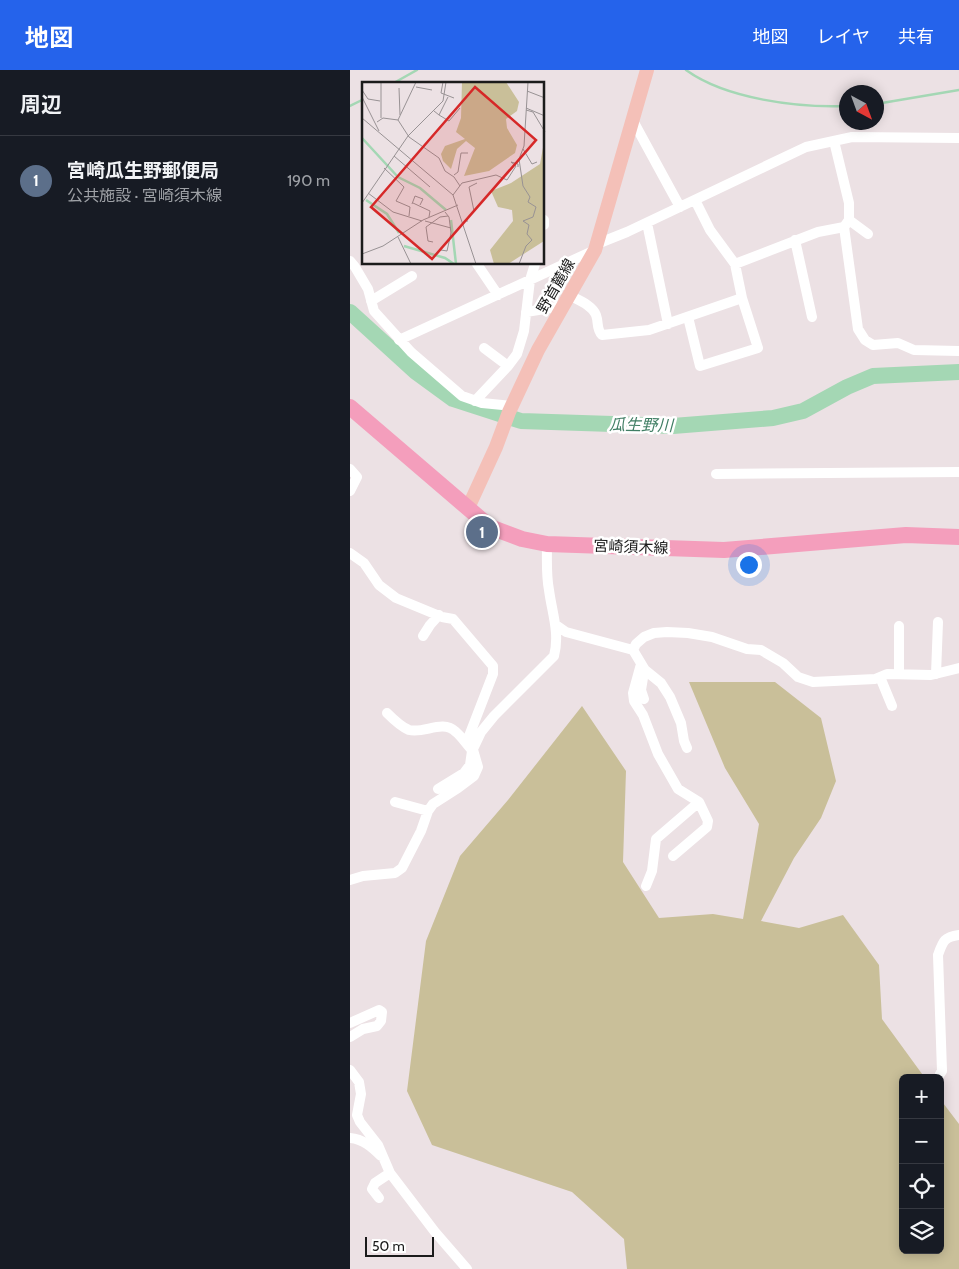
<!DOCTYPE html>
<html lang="ja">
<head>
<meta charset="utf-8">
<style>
	:root { --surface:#171b24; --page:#242831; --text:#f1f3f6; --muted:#9ea1a6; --line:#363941; --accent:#2563eb }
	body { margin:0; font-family:Cabin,"Noto Sans JP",sans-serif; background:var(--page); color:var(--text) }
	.controls { position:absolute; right:15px; bottom:15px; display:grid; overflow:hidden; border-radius:8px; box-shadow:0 2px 12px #0003 }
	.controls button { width:45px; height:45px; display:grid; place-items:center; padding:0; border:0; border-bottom:1px solid var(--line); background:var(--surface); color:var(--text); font:25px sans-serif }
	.compass { position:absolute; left:489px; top:15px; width:45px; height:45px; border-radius:50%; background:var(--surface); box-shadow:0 2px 12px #0003; rotate:139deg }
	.scale { position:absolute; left:15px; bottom:12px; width:69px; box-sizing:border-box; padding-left:5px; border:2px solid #1b1b1b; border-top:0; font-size:14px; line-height:18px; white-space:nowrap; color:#1b1b1b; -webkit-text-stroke:4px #fff; paint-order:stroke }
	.you { position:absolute; left:398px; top:494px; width:18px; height:18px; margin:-12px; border:4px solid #fff; border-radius:50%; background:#1a73e8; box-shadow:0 0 0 8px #1a73e833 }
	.badge { display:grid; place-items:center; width:32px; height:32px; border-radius:50%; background:var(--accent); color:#fff; font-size:16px; font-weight:700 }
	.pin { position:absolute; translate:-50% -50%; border:2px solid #fff; box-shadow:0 1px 5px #0006 }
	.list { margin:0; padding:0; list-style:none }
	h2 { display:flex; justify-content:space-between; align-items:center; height:65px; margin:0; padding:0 20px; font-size:21px }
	h2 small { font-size:16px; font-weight:400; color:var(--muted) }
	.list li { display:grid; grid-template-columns:32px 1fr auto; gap:15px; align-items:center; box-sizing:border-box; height:90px; padding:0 20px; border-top:1px solid var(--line) }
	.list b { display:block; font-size:19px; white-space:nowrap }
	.list p { margin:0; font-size:16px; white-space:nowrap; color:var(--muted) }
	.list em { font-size:16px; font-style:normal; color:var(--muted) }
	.icon { flex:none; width:28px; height:28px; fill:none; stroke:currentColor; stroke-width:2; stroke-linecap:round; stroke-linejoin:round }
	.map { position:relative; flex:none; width:609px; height:1199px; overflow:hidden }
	header { display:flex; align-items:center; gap:30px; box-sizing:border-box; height:70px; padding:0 25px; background:var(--accent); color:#fff }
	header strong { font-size:24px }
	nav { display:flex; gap:28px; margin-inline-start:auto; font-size:18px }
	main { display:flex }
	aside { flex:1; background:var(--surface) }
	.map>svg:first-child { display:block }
	.forest { fill:#c9bf99 }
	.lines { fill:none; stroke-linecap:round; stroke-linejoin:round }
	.stream { stroke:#a4d7b4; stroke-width:2.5 }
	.river { stroke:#a4d7b4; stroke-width:16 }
	.minor { stroke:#fff; stroke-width:10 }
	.secondary { stroke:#f4c0b8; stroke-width:14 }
	.primary { stroke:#f49ebc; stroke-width:16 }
	.labels { text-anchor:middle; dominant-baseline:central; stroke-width:5; stroke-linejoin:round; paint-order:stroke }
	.street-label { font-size:15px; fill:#1b1b1b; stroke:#fff }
	.water-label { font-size:16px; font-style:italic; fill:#407e64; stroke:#fff }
	.inset-river { fill:none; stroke:#a4d7b4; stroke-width:2.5 }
	.inset-road { fill:none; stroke:#989294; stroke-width:1 }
	.view { fill:#d62828; fill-opacity:0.15; stroke:#d62828; stroke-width:2.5 }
	.inset-edge { fill:none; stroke:#1b1b1b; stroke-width:2.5 }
</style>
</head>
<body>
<header>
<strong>地図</strong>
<nav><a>地図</a><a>レイヤ</a><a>共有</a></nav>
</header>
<main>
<aside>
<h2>周辺<small></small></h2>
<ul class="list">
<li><span class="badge" style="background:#5c6f8a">1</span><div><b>宮崎瓜生野郵便局</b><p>公共施設 · 宮崎須木線</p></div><em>190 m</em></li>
</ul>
</aside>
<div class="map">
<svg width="609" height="1199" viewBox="0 0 609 1199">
	<rect width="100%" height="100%" fill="#ece1e4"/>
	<path class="forest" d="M339,612H425L471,648L486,711L471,748L444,788L411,851L449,858L493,845L529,895L532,949L575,1008H553V1180H590V1029L609,1054V1199H277L274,1169L222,1122L82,1075L57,1021L76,871L110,786L158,730L232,636L276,701L273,792L309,848L363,844L393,849L409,754L375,698Z"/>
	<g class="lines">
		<path class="stream" d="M336,0C376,29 448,38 497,36
			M42,14L67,0
			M526,34L609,20
			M0,36L14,29"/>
		<path class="river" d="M0,242L66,302L103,329L171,351L323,356L423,348L453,341L497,317L523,306L609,302"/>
		<path class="minor" d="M282,49L330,137
			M484,71L499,133V150L494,157L508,259L515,270L523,275L548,273L564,280L609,281
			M345,130L360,160L385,194L468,162L494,157
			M194,150V155
			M499,150L518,164
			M297,153L318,254
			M445,170L462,247
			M247,174L277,162L456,77L502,67L609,68
			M0,191L5,197L18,219L24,241L61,282L112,326L132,333L162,336
			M127,194L148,225
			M219,225C228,230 242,235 246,245C249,253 246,259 252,265L299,260L392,228
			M21,231L62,206
			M176,242L213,236
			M338,247L350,296L408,278L392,228L385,194
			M49,270L245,180
			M134,278L158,296
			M125,331L158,296L167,284L174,261L180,210L185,194
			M0,399L7,407L0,421
			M366,404L609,402
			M0,483L14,493L29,515L46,528L92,547L103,549L143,596V604L119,666L128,697L124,706L108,718L83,734L78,741L71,761L52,798L45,803L13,806L0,810
			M206,555L216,562L283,580L286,574L294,567L304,563L317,562L338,563L362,567L397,579L411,580L433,593L448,607L463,612L525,609L537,604L581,605L609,598
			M73,566L80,555L89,545
			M283,580L295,600L311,613L320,627L331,653L334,671L337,678
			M291,594L283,623L284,631L293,645L308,684L328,719L349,732L358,751L357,757L323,786
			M549,604V556
			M586,604L588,552
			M530,607L542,636
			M293,608L291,620L294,629
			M37,643C43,649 51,657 59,660C75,664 92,649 106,662C112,667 117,675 122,680
			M88,719L114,703L120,695L122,681L131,662L144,646L204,586C210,563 202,543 199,520C196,505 197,489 197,474
			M45,732L78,741
			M296,816L302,801L306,769L349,732
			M0,953L29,940L32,942L31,951L27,956L13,959L0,967
			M0,1000L9,1012L11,1024L7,1045L10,1052L28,1075L40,1103L85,1162L117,1199
			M590,1004L592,1001L588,885C593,871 594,867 609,865
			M0,1068C13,1069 22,1077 31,1086
			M29,1128L22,1119L25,1113L40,1103"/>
		<path class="secondary" d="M118,438L146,377L159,342L188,280L245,180L297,0"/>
		<path class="primary" d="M0,337L140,457L172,469L197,474L374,480L556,465L609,467"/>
	</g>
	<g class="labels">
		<g class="street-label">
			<text transform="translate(206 216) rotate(-60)">野首麓線</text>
			<text transform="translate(281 477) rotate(2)">宮崎須木線</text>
		</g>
		<g class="water-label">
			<text transform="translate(291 355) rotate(1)">瓜生野川</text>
		</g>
	</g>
	<g transform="translate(12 12)">
		<rect width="182" height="182" fill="#ece1e4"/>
		<path d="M100,0H144L157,20L155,29L144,37L145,46L155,63L153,71L127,89L102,94L113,66L104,59L95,67L89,87L81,79L79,72L83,64L103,57L94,50L99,36ZM182,60V159L146,182H132L128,168L151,139L150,128L136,125L129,109L149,101L178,82Z" fill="#c9bf99"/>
		<path class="inset-river" d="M0,56L36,95L58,106L84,128M4,118L25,132L37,151M89,138L94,182M42,164L83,176L92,182"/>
		<path class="inset-road" d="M81,0L79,11L92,16M54,5L70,8M37,6L38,33M0,8L6,17L18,19M165,9L183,16M0,15L17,49M164,26L183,34M164,28L171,30L183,50M72,29L77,33L86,15M77,33L87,39L98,26M0,36L91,113L114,182M19,36V0M36,38L54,0M15,40L21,36L36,38L47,55L77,76L83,89L92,95L98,104M161,67L170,82L175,80M32,74L68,105M22,86L42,105L34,119M92,93L96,90L99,71H106M6,111L31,130L60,139M91,113L100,101L134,93L145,98L154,84L149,80L156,82V85M34,119L48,125L47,134M0,121L46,54L81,19L84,0M51,121L68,129L67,135M50,122L53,114L61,117L58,123M63,139L89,146M105,140V136L112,129L107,105L115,101M36,155L49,182M71,160L66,159L64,145L78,135L86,134M79,168L85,169L89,151L87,135L83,130M0,172L21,164L61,138L96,123M157,182L164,164L170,158L165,152L167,143L161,139L171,135L174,125L166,120L168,115L161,104L157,77L162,64L166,0"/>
		<path class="view" d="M113,5L174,58L70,177L9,125Z"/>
		<rect width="182" height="182" class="inset-edge"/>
	</g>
</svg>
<div class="controls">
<button>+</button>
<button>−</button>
<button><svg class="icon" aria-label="locate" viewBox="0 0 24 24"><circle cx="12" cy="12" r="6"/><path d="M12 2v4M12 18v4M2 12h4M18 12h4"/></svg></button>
<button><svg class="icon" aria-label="layers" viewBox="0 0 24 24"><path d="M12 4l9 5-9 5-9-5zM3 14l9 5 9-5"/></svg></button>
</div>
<svg class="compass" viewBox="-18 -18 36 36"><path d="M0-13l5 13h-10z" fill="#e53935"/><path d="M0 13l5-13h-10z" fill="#9ea1a6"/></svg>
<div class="scale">50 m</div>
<div class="you"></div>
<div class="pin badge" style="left:132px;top:462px;background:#5c6f8a">1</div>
</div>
</main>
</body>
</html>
